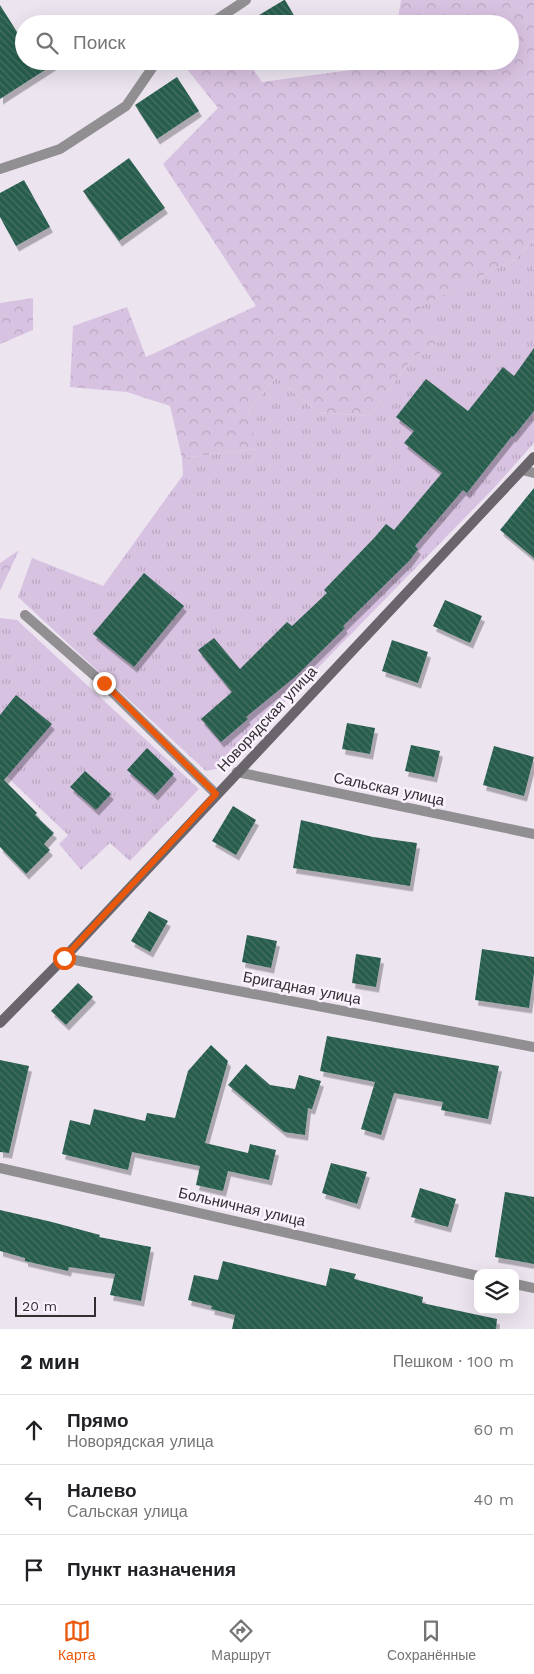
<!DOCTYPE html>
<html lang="ru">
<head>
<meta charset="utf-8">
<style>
	:root { --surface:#fff; --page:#f6f6f6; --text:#202124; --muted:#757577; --line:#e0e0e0; --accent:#ea580c }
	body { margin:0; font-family:"Work Sans",sans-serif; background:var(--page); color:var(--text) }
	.controls { position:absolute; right:15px; bottom:15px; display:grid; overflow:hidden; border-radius:10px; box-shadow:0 5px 20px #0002 }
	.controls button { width:45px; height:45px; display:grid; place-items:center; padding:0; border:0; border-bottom:1px solid var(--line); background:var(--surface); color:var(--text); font:25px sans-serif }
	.scale { position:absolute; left:15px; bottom:12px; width:81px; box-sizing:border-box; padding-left:5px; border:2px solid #322f33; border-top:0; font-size:14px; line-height:18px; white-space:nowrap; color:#322f33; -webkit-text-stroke:4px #faf2fd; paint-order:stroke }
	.stop { position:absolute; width:15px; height:15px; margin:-11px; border:4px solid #ea580c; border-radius:50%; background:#fff }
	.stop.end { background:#ea580c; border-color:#fff; box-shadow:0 1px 5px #0008 }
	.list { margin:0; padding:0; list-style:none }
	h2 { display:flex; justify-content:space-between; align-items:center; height:65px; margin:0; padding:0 20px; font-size:21px }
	h2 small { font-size:16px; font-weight:400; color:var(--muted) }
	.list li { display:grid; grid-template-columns:32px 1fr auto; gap:15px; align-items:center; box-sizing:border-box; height:70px; padding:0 20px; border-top:1px solid var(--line) }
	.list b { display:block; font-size:19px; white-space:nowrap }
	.list p { margin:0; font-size:16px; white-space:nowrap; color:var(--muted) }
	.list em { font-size:16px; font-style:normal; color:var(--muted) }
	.icon { flex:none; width:28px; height:28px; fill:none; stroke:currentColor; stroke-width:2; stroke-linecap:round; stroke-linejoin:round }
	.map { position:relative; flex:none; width:534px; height:1329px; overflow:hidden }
	.search { position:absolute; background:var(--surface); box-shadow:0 5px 20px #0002; left:15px; right:15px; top:15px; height:55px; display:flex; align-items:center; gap:12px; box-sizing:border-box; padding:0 18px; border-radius:28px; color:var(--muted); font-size:19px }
	.sheet { height:275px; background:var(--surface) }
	nav { display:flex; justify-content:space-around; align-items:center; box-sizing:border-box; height:70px; border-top:1px solid var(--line); background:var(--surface); font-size:14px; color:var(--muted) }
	nav a { display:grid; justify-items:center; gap:2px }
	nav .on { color:var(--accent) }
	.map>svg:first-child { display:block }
	.grass { fill:url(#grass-tufts) }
	.forest { fill:url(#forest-crowns) }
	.building { fill:url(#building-back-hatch); filter:url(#shadow) }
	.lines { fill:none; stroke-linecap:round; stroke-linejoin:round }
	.street { stroke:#928f93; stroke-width:10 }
	.secondary { stroke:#69656b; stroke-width:10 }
	.route { stroke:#ea580c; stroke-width:6 }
	.labels { text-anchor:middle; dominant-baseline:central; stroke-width:5; stroke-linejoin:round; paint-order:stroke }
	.street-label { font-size:15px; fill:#322f33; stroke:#faf2fd }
</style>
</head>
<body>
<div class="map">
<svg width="534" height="1329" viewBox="0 0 534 1329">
	<defs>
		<pattern id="grass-tufts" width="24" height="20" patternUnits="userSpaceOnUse" patternTransform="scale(1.25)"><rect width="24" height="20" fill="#d8c2e1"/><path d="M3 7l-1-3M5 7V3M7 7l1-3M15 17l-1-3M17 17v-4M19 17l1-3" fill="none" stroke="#baa7c2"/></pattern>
		<pattern id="forest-crowns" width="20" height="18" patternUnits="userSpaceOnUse" patternTransform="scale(1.25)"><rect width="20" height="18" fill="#d8c2e1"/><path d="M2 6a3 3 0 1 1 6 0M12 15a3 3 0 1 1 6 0" fill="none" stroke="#baa7c2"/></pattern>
		<pattern id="building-back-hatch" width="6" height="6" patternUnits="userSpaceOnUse" patternTransform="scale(1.25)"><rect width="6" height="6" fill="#285d4d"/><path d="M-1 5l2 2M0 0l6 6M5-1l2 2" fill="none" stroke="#477164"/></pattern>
		<filter id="shadow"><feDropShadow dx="3" dy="5.5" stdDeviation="0" flood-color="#0004"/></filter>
	</defs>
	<rect width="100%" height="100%" fill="#ece5f0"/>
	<path class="grass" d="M534,240V443L493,489L220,768L206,771L18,597L32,558L103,586L183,475L182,458L256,449L248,411L276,377L317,412L369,416L414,356L435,344L419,307L515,259Z
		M0,618L17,620L199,789L130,861L110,843L81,870L59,844L68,835L0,770Z"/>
	<path class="forest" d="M401,0H534V240L515,259L420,307L436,344L414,356L369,416L317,412L276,377L248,411L257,449L182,458L170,406L127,392L70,387L73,326L127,307L146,357L256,306L163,164L218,108L182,63L184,61H247L262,82L351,70L359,61H510V24H392L398,18Z
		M33,298V330L0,344V303Z
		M19,550L0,591V563Z"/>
	<path class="building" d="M284,0H285L299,24H244Z
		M0,5L24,43V61H59L0,99Z
		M177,77L199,111L157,139L135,105Z
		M129,158L165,208L119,241L83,191Z
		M24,180L50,227L16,246L0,217V193Z
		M534,348V411L513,437L512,436L467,493L463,490L415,546L418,549L410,560L343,626L345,628L295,677L246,717L248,719L221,742L201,719L232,692L198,650L214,638L240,669L287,622L292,626L327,593L324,590L375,537L386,524L394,530L442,473L404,443L414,431L396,417L426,379L468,411L503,367L514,376Z
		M534,488V558L500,530Z
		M144,573L184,606L134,667L93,634Z
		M445,600L482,616L470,643L433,626Z
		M392,640L428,652L418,683L382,671Z
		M16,695L52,724L4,780L37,813L35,815L54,833L44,844L50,850L26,874L0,847V715Z
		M347,723L375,728L370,754L342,749Z
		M411,745L440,751L434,777L405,771Z
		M494,746L534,757L524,796L483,785Z
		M147,748L174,774L155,795L127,770Z
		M85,771L111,794L96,810L70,787Z
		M233,806L256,820L236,855L212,841Z
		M301,820L373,837L417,843L410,886L293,868Z
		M149,911L168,921L150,952L131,941Z
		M247,935L277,941L271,968L242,962Z
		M482,949L534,957V973L529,1008L475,1000Z
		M356,954L381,958L376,987L352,983Z
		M78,983L93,997L66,1025L51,1011Z
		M327,1036L499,1066L488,1119L441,1110L443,1102L394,1093L381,1135L361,1129L375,1082L320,1071Z
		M211,1045L228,1061L205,1143L248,1153L250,1144L276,1150L269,1180L228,1171L223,1191L196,1185L200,1166L132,1152L128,1170L62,1154L70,1120L90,1125L94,1109L145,1121L147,1113L175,1118L188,1071Z
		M0,1060L29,1066L9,1153L0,1152Z
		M246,1064L270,1085L295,1089L299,1075L321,1081L312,1109L308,1108L305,1135L284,1132L228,1085Z
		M331,1163L367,1172L357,1204L322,1193Z
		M420,1188L456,1199L448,1227L411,1217Z
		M505,1192L534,1197V1264L495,1257Z
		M0,1210L52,1222L100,1235L99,1237L151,1247L141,1301L110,1295L115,1274L69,1267L68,1271L25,1261V1258L0,1251Z
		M223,1261L326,1286L330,1268L356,1274L354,1279L423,1297L422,1303L497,1319L496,1329H232L235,1315L211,1309L212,1306L188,1300L194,1275L218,1280Z"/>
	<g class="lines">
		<path class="street" d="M210,24L246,0
			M0,169L60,149L126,106L157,61
			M522,470L534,473
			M25,615L103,683L216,794
			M237,772L534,834
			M64,958L534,1047
			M0,1168L478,1276
			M515,1284L534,1288"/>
		<path class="secondary" d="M0,1023L64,958L534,457"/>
	</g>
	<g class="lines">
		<path class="route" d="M64,958L216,794L104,683"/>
	</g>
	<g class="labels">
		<g class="street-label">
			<text transform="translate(267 719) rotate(-47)">Новорядская улица</text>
			<text transform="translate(389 789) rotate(12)">Сальская улица</text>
			<text transform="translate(302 988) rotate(11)">Бригадная улица</text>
			<text transform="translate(242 1207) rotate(13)">Больничная улица</text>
		</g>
	</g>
</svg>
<div class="controls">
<button><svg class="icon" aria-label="layers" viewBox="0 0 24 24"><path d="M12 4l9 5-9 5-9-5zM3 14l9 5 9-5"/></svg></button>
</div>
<div class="scale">20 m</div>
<div class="stop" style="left:64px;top:958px"></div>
<div class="stop end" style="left:104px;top:683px"></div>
<div class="search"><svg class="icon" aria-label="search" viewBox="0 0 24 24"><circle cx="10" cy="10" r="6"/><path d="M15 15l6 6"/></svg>Поиск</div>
</div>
<section class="sheet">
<h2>2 мин<small>Пешком · 100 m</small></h2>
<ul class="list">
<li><svg class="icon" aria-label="ahead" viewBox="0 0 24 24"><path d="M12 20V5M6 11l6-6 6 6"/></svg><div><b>Прямо</b><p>Новорядская улица</p></div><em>60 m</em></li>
<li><svg class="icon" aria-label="left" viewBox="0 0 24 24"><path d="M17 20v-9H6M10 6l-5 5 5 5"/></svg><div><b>Налево</b><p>Сальская улица</p></div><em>40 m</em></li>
<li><svg class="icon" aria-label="arrive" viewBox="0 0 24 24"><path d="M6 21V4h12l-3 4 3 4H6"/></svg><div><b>Пункт назначения</b></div></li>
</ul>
</section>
<nav>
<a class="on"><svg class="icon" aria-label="map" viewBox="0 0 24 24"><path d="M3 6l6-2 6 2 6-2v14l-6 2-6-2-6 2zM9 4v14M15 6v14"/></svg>Карта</a>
<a><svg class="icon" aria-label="directions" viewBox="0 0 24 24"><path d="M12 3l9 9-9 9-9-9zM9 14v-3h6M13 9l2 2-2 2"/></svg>Маршрут</a>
<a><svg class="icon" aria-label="saved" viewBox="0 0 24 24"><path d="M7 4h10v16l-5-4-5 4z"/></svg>Сохранённые</a>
</nav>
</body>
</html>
